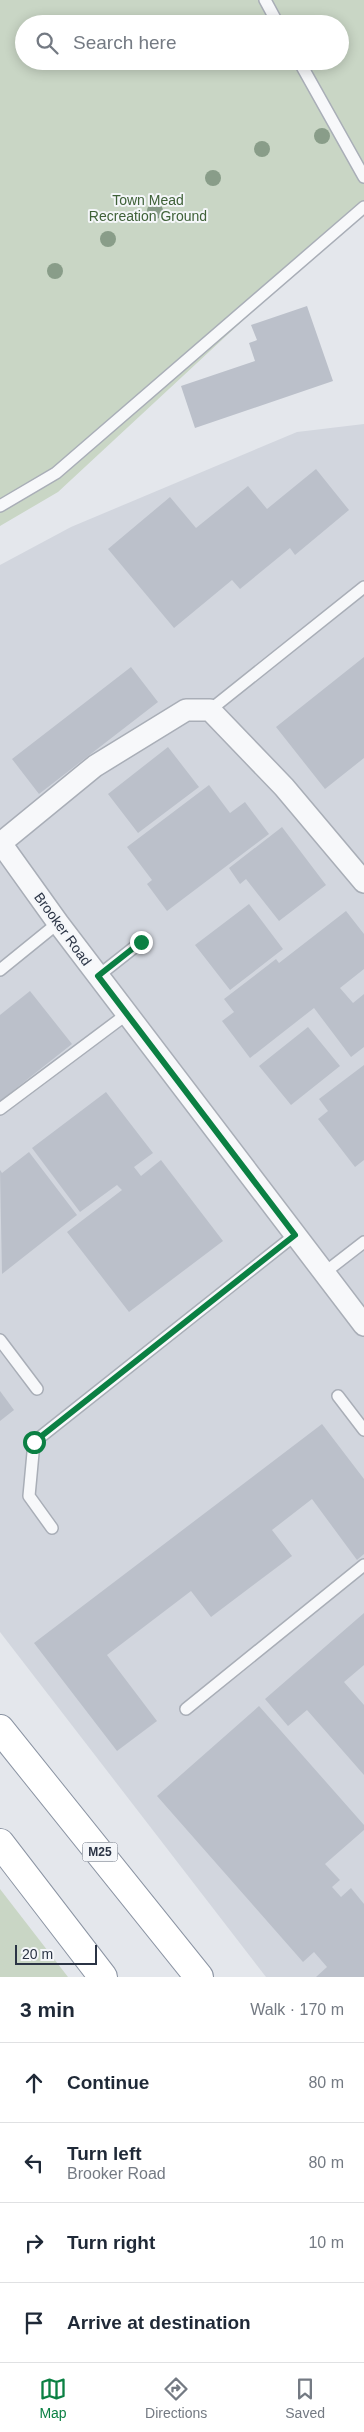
<!DOCTYPE html>
<html lang="en">
<head>
<meta charset="utf-8">
<style>
	:root { --surface:#fff; --page:#f2f2f3; --text:#1f2937; --muted:#747a83; --line:#e0e1e3; --accent:#0b8043 }
	body { margin:0; font-family:Arial,sans-serif; background:var(--page); color:var(--text) }
	.scale { position:absolute; left:15px; bottom:12px; width:82px; box-sizing:border-box; padding-left:5px; border:2px solid #2b3445; border-top:0; font-size:14px; line-height:18px; white-space:nowrap; color:#2b3445; -webkit-text-stroke:4px #f4f6f9; paint-order:stroke }
	.stop { position:absolute; width:15px; height:15px; margin:-11px; border:4px solid #0b8043; border-radius:50%; background:#fff }
	.stop.end { background:#0b8043; border-color:#fff; box-shadow:0 1px 5px #0008 }
	.list { margin:0; padding:0; list-style:none }
	h2 { display:flex; justify-content:space-between; align-items:center; height:65px; margin:0; padding:0 20px; font-size:21px }
	h2 small { font-size:16px; font-weight:400; color:var(--muted) }
	.list li { display:grid; grid-template-columns:32px 1fr auto; gap:15px; align-items:center; box-sizing:border-box; height:80px; padding:0 20px; border-top:1px solid var(--line) }
	.list b { display:block; font-size:19px; white-space:nowrap }
	.list p { margin:0; font-size:16px; white-space:nowrap; color:var(--muted) }
	.list em { font-size:16px; font-style:normal; color:var(--muted) }
	.icon { flex:none; width:28px; height:28px; fill:none; stroke:currentColor; stroke-width:2; stroke-linecap:round; stroke-linejoin:round }
	.map { position:relative; flex:none; width:364px; height:1977px; overflow:hidden }
	.search { position:absolute; background:var(--surface); box-shadow:0 2px 12px #0003; left:15px; right:15px; top:15px; height:55px; display:flex; align-items:center; gap:12px; box-sizing:border-box; padding:0 18px; border-radius:28px; color:var(--muted); font-size:19px }
	.sheet { height:385px; background:var(--surface) }
	nav { display:flex; justify-content:space-around; align-items:center; box-sizing:border-box; height:70px; border-top:1px solid var(--line); background:var(--surface); font-size:14px; color:var(--muted) }
	nav a { display:grid; justify-items:center; gap:2px }
	nav .on { color:var(--accent) }
	.map>svg:first-child { display:block }
	.built { fill:#d2d6de }
	.green { fill:#c9d6c5; fill-rule:evenodd }
	.building { fill:#bbc0ca }
	.lines { fill:none; stroke-linecap:round; stroke-linejoin:round }
	.service-casing { stroke:#a9aeb7; stroke-width:14 }
	.minor-casing { stroke:#a9aeb7; stroke-width:24 }
	.motorway-casing { stroke:#8b94a3; stroke-width:30 }
	.service { stroke:#f7f8fa; stroke-width:11 }
	.minor { stroke:#f7f8fa; stroke-width:21 }
	.motorway { stroke:#fff; stroke-width:28 }
	.tree { fill:#899d89 }
	.route { stroke:#0b8043; stroke-width:6 }
	.labels { text-anchor:middle; dominant-baseline:central; stroke-width:4; stroke-linejoin:round; paint-order:stroke }
	.shield { fill:#f4f6f9; stroke:#676e7b; stroke-width:1 }
	.shield-label { font-size:12px; font-weight:bold; fill:#2b3445 }
	.park-label { font-size:14px; fill:#3f6138; stroke:#f4f6f9 }
	.street-label { font-size:14px; fill:#2b3445; stroke:#f4f6f9 }
</style>
</head>
<body>
<div class="map">
<svg width="364" height="1977" viewBox="0 0 364 1977">
	<rect width="100%" height="100%" fill="#e4e7ec"/>
	<path class="built" d="M364,424V1977H266L0,1632V565L71,527L297,432Z"/>
	<path class="green" d="M0,0H364V208L58,492L0,526ZM24,24H340V61H24Z
		M0,1889L68,1977H0Z"/>
	<path class="building" d="M307,306L333,381L195,428L181,386L255,361L249,343L257,340L251,325Z
		M316,469L349,510L295,555L290,548L240,589L232,580L174,628L108,549L170,497L196,528L248,486L267,509Z
		M364,657V758L325,789L276,727Z
		M131,667L158,702L39,794L12,759Z
		M168,747L199,787L138,833L108,794Z
		M209,785L230,813L245,802L269,834L167,911L147,884L152,880L127,847Z
		M282,827L326,885L279,921L246,879L240,884L229,868Z
		M249,904L283,949L230,990L195,945Z
		M346,911L364,934V969L340,988L353,1003L364,994V1047L351,1057L314,1008L250,1058L222,1021L234,1012L224,999L276,959L279,963Z
		M30,991L72,1044L0,1101V1015Z
		M308,1027L340,1066L291,1105L259,1066Z
		M364,1065V1160L355,1167L318,1119L328,1111L319,1099Z
		M106,1092L153,1153L134,1167L141,1176L161,1160L223,1241L129,1312L67,1232L122,1190L117,1185L80,1212L32,1148Z
		M29,1152L77,1215L2,1274L0,1170L2,1173Z
		M0,1391L14,1410L0,1421Z
		M322,1424L364,1479V1554L357,1560L312,1499L272,1530L292,1556L211,1617L191,1591L107,1655L157,1721L117,1751L34,1643Z
		M364,1613V1665L344,1682L364,1705V1775L307,1710L288,1726L265,1699Z
		M259,1706L364,1825V1830L325,1864L340,1880L332,1887L341,1897L351,1888L364,1904V1977H316L327,1967L314,1952L303,1962L157,1796Z"/>
	<g class="lines">
		<defs>
			<path id="service" d="M265,0L278,24
				M299,61L364,177
				M0,506L56,473L364,207
				M210,710L364,587
				M0,970L58,923
				M98,976L141,942
				M0,1109L127,1014
				M324,1273L364,1242
				M0,1340L37,1389
				M338,1396L364,1430
				M52,1528L29,1496L34,1442L295,1235
				M186,1709L364,1565"/>
			<path id="minor" d="M0,842L58,923L364,1325
				M1,843L95,766L186,710H210L284,787L364,882"/>
			<path id="motorway" d="M0,1729L199,1977
				M0,1843L103,1977"/>
		</defs>
		<use href="#service" class="service-casing"/>
		<use href="#minor" class="minor-casing"/>
		<use href="#motorway" class="motorway-casing"/>
		<use href="#service" class="service"/>
		<use href="#minor" class="minor"/>
		<use href="#motorway" class="motorway"/>
	</g>
	<g class="tree">
		<circle cx="322" cy="136" r="8"/>
		<circle cx="262" cy="149" r="8"/>
		<circle cx="213" cy="178" r="8"/>
		<circle cx="155" cy="211" r="8"/>
		<circle cx="108" cy="239" r="8"/>
		<circle cx="55" cy="271" r="8"/>
	</g>
	<g class="lines">
		<path class="route" d="M34,1442L295,1235L98,976L141,942"/>
	</g>
	<g class="labels">
		<rect class="shield" x="82.5" y="1842.5" width="35" height="19" rx="4"/>
		<g class="shield-label">
			<text x="100" y="1852">M25</text>
		</g>
		<g class="park-label">
			<text x="148" y="200">Town Mead<tspan x="148" dy="16">Recreation Ground</tspan></text>
		</g>
		<g class="street-label">
			<text transform="translate(63 929) rotate(54)">Brooker Road</text>
		</g>
	</g>
</svg>
<div class="scale">20 m</div>
<div class="stop" style="left:34px;top:1442px"></div>
<div class="stop end" style="left:141px;top:942px"></div>
<div class="search"><svg class="icon" aria-label="search" viewBox="0 0 24 24"><circle cx="10" cy="10" r="6"/><path d="M15 15l6 6"/></svg>Search here</div>
</div>
<section class="sheet">
<h2>3 min<small>Walk · 170 m</small></h2>
<ul class="list">
<li><svg class="icon" aria-label="ahead" viewBox="0 0 24 24"><path d="M12 20V5M6 11l6-6 6 6"/></svg><div><b>Continue</b></div><em>80 m</em></li>
<li><svg class="icon" aria-label="left" viewBox="0 0 24 24"><path d="M17 20v-9H6M10 6l-5 5 5 5"/></svg><div><b>Turn left</b><p>Brooker Road</p></div><em>80 m</em></li>
<li><svg class="icon" aria-label="right" viewBox="0 0 24 24"><path d="M7 20v-9h11M14 6l5 5-5 5"/></svg><div><b>Turn right</b></div><em>10 m</em></li>
<li><svg class="icon" aria-label="arrive" viewBox="0 0 24 24"><path d="M6 21V4h12l-3 4 3 4H6"/></svg><div><b>Arrive at destination</b></div></li>
</ul>
</section>
<nav>
<a class="on"><svg class="icon" aria-label="map" viewBox="0 0 24 24"><path d="M3 6l6-2 6 2 6-2v14l-6 2-6-2-6 2zM9 4v14M15 6v14"/></svg>Map</a>
<a><svg class="icon" aria-label="directions" viewBox="0 0 24 24"><path d="M12 3l9 9-9 9-9-9zM9 14v-3h6M13 9l2 2-2 2"/></svg>Directions</a>
<a><svg class="icon" aria-label="saved" viewBox="0 0 24 24"><path d="M7 4h10v16l-5-4-5 4z"/></svg>Saved</a>
</nav>
</body>
</html>
